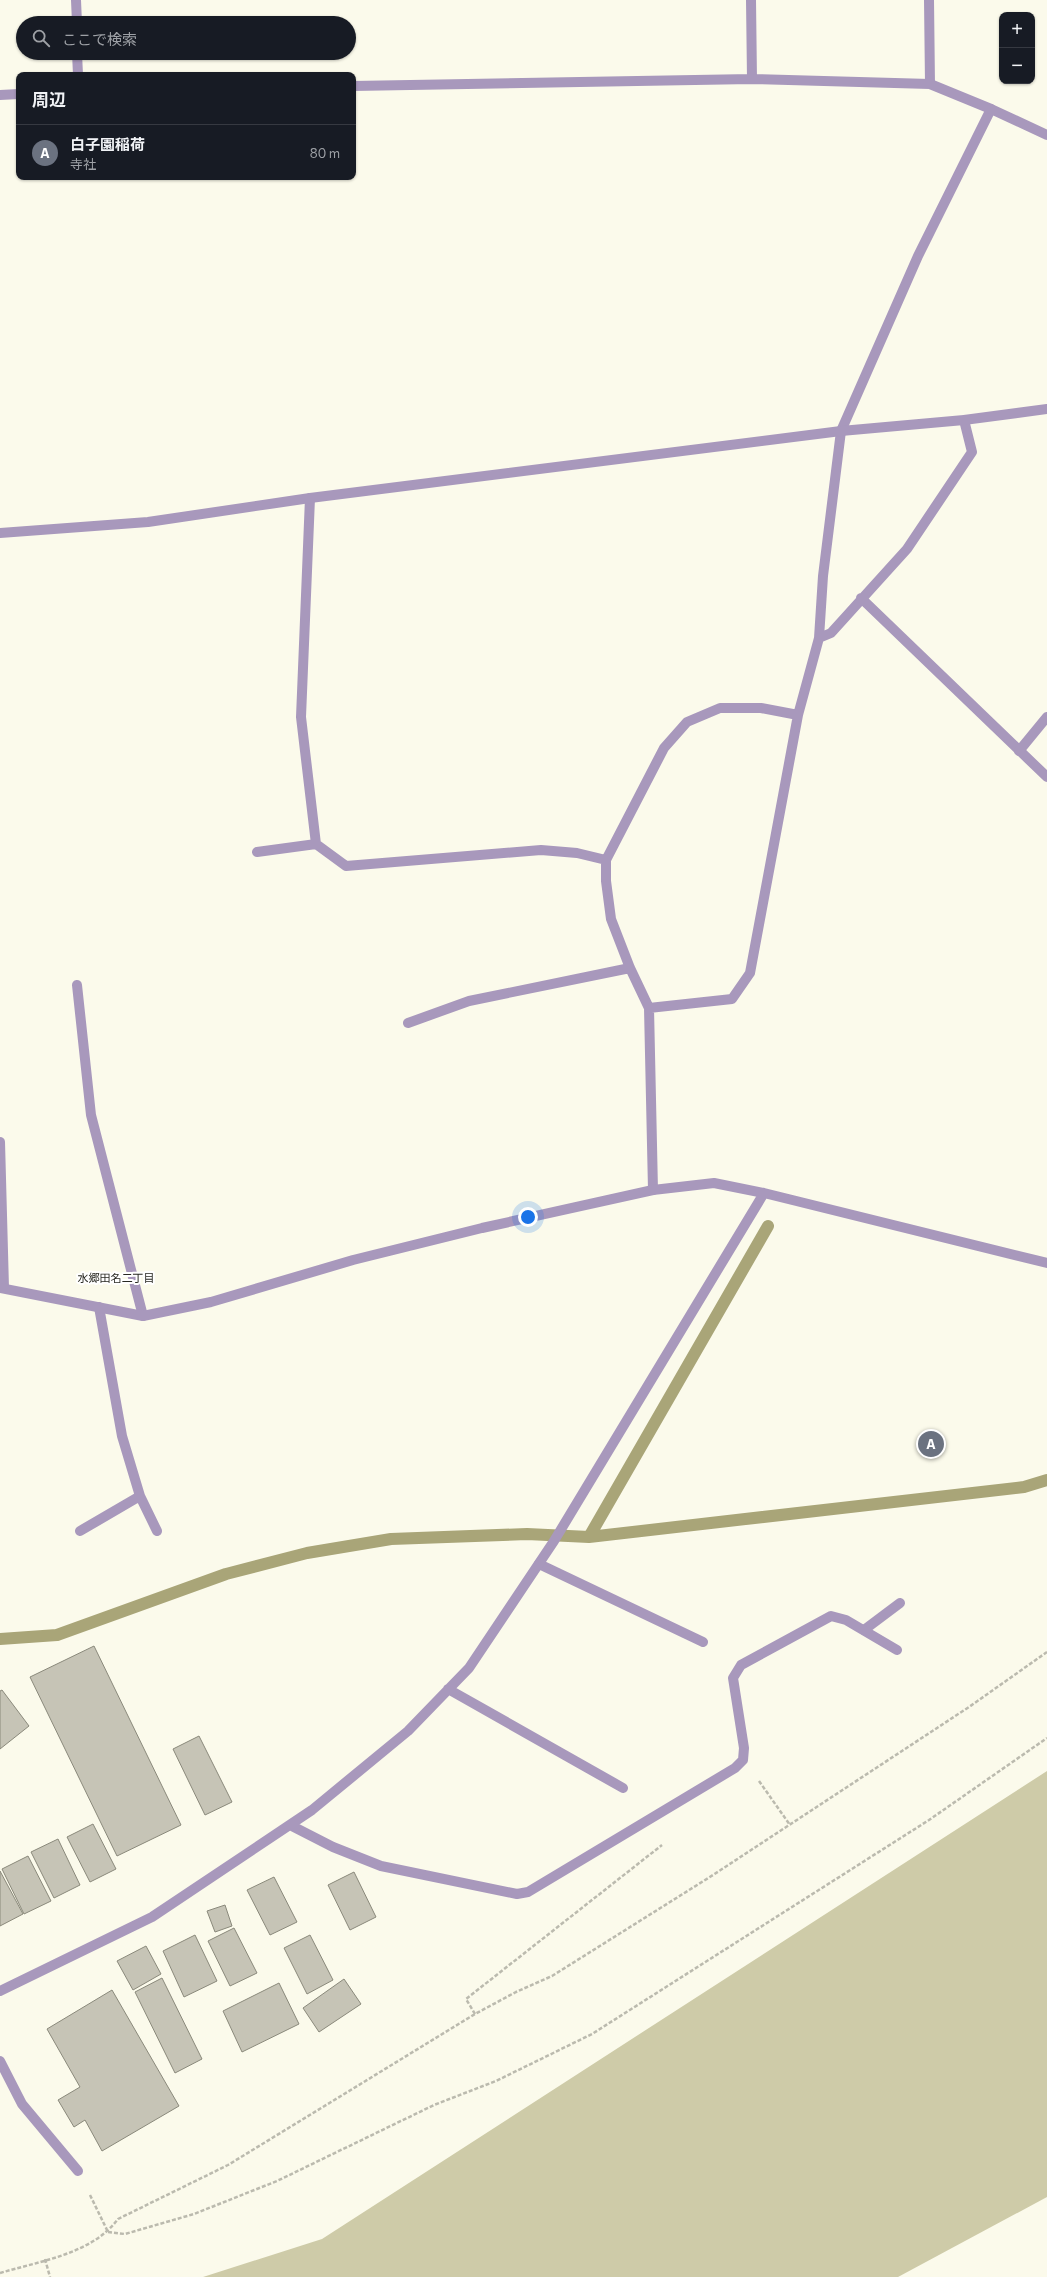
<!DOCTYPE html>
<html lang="ja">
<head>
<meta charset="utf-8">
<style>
	:root { --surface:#171b24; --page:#242831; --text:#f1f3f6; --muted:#9ea1a6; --line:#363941; --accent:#b45309 }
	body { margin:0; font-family:Commissioner,"Noto Sans JP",sans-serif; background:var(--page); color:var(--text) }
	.controls { position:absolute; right:12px; top:12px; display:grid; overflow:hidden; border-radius:8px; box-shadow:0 1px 3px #0004 }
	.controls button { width:36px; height:36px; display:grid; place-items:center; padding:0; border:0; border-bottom:1px solid var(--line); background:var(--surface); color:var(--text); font:20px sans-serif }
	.you { position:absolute; left:528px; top:1217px; width:14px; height:14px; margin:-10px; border:3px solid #fff; border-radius:50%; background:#1a73e8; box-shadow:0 0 0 6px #1a73e833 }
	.badge { display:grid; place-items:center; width:26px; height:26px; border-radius:50%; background:var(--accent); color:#fff; font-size:13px; font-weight:700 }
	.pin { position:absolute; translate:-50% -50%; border:2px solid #fff; box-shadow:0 1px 4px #0006 }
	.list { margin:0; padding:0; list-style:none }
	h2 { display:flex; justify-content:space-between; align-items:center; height:52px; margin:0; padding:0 16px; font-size:17px }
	h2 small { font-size:13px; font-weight:400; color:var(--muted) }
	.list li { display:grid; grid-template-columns:26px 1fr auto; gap:12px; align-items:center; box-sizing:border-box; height:56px; padding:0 16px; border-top:1px solid var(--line) }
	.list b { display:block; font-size:15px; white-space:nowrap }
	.list p { margin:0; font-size:13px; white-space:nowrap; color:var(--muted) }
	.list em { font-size:13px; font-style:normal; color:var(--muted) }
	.icon { flex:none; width:22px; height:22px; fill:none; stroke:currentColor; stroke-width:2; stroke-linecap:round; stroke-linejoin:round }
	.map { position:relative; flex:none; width:1047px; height:2277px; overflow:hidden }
	.search { position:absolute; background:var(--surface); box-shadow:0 1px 3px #0004; left:16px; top:16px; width:340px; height:44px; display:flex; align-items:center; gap:10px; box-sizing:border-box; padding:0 14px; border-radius:22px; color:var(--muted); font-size:15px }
	.panel { position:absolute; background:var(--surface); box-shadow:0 1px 3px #0004; left:16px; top:72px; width:340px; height:108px; border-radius:8px }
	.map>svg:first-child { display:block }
	.green { fill:#cecba8 }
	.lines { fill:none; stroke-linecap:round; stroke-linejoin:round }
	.stream { stroke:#a9a578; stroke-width:12 }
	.building { fill:#c6c4b6; stroke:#8a897b }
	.path { stroke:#bbbaae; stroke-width:2.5; stroke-dasharray:4 2; stroke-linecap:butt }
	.service { stroke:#a898bc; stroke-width:10 }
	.minor { stroke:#a898bc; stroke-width:10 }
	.labels { text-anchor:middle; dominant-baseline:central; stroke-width:4; stroke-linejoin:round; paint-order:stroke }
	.neighbourhood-label { font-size:11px; fill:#282822; stroke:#fff }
</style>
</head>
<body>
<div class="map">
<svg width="1047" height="2277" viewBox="0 0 1047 2277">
	<rect width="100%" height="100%" fill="#fbfaeb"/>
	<path class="green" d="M1047,1771V2197L898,2277H203L322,2239Z"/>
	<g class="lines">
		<path class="stream" d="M589,1537L768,1226
			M0,1639L57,1635L226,1574L307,1553L391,1539L527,1534L589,1537L1024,1487L1047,1480"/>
	</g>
	<path class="building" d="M94,1646L181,1825L117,1856L30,1677Z
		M2,1690L29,1726L0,1749V1691Z
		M199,1736L232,1802L205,1815L173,1749Z
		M93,1824L116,1869L90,1882L67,1837Z
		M58,1839L80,1885L54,1898L31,1852Z
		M28,1856L51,1901L24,1914L2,1869Z
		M0,1871L23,1914L0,1926Z
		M354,1872L376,1917L350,1930L328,1885Z
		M274,1877L297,1922L270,1935L247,1890Z
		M225,1905L232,1926L215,1932L207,1911Z
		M234,1928L257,1973L230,1986L208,1941Z
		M195,1935L217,1981L184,1997L163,1951Z
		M310,1935L333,1980L307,1994L284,1948Z
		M146,1946L161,1974L133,1990L117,1961Z
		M162,1978L202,2059L175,2073L135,1992Z
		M344,1979L361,2004L319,2032L303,2008Z
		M279,1983L299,2024L242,2052L223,2011Z
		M112,1990L179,2106L102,2151L85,2120L74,2127L58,2100L80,2087L47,2029Z"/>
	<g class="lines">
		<path class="path" d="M759,1781L790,1825
			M475,2014L466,1999L662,1845
			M90,2195L108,2232
			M108,2232L125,2234L194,2214L277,2181L434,2105L496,2081L592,2034L929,1820L1047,1738
			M45,2259L50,2277
			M0,2273C40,2261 92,2254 118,2219L228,2165L475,2014L516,1992L552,1976L713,1875L969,1707L1047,1652"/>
		<path class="service" d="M310,498L301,717L316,844L346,866L541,850L577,853L606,860
			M861,598L1047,777
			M819,638L831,633L907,549L972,452L964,420
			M257,852L316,844
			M77,985L91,1115L143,1316
			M649,1008L732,999L750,973L798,715L819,638L823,576L841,431L918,256L991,109
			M408,1023L469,1001L630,968
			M0,1142L4,1288
			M653,1190L649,1008L630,968L611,919L606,881V860L664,748L687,722L720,708H761L798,715
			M99,1307L122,1436L140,1496L157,1531
			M80,1531L140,1496
			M539,1564L703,1642
			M864,1630L900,1603
			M0,2061L22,2104L78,2171"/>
		<path class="minor" d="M76,0L77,23
			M751,0L752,79
			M929,0L930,84
			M77,53L78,75
			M353,86L752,79L930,84L991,109L1047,135
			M0,95L19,94
			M0,533L148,522L310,498L841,431L964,420L1047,409
			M1019,751L1047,717
			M0,1288L143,1316L211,1302L353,1260L482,1228L653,1190L714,1183L764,1193L1047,1263
			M448,1689L623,1788
			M290,1825L333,1847L381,1866L517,1894L528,1892L735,1768L743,1760L744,1748L733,1678L741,1665L831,1616L846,1620L897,1650
			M0,1991L152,1917L312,1810L408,1731L469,1668L554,1541L764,1193"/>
	</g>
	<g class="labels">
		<g class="neighbourhood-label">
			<text x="116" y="1277">水郷田名二丁目</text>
		</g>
	</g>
</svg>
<div class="controls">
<button>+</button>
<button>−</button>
</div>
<div class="you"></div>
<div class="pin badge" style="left:931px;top:1444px;background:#6b7280">A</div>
<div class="search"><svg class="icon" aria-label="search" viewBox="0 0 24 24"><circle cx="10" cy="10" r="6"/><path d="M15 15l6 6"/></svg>ここで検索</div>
<section class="panel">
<h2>周辺<small></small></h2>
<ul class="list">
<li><span class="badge" style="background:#6b7280">A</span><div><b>白子園稲荷</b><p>寺社</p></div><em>80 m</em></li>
</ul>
</section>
</div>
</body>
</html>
